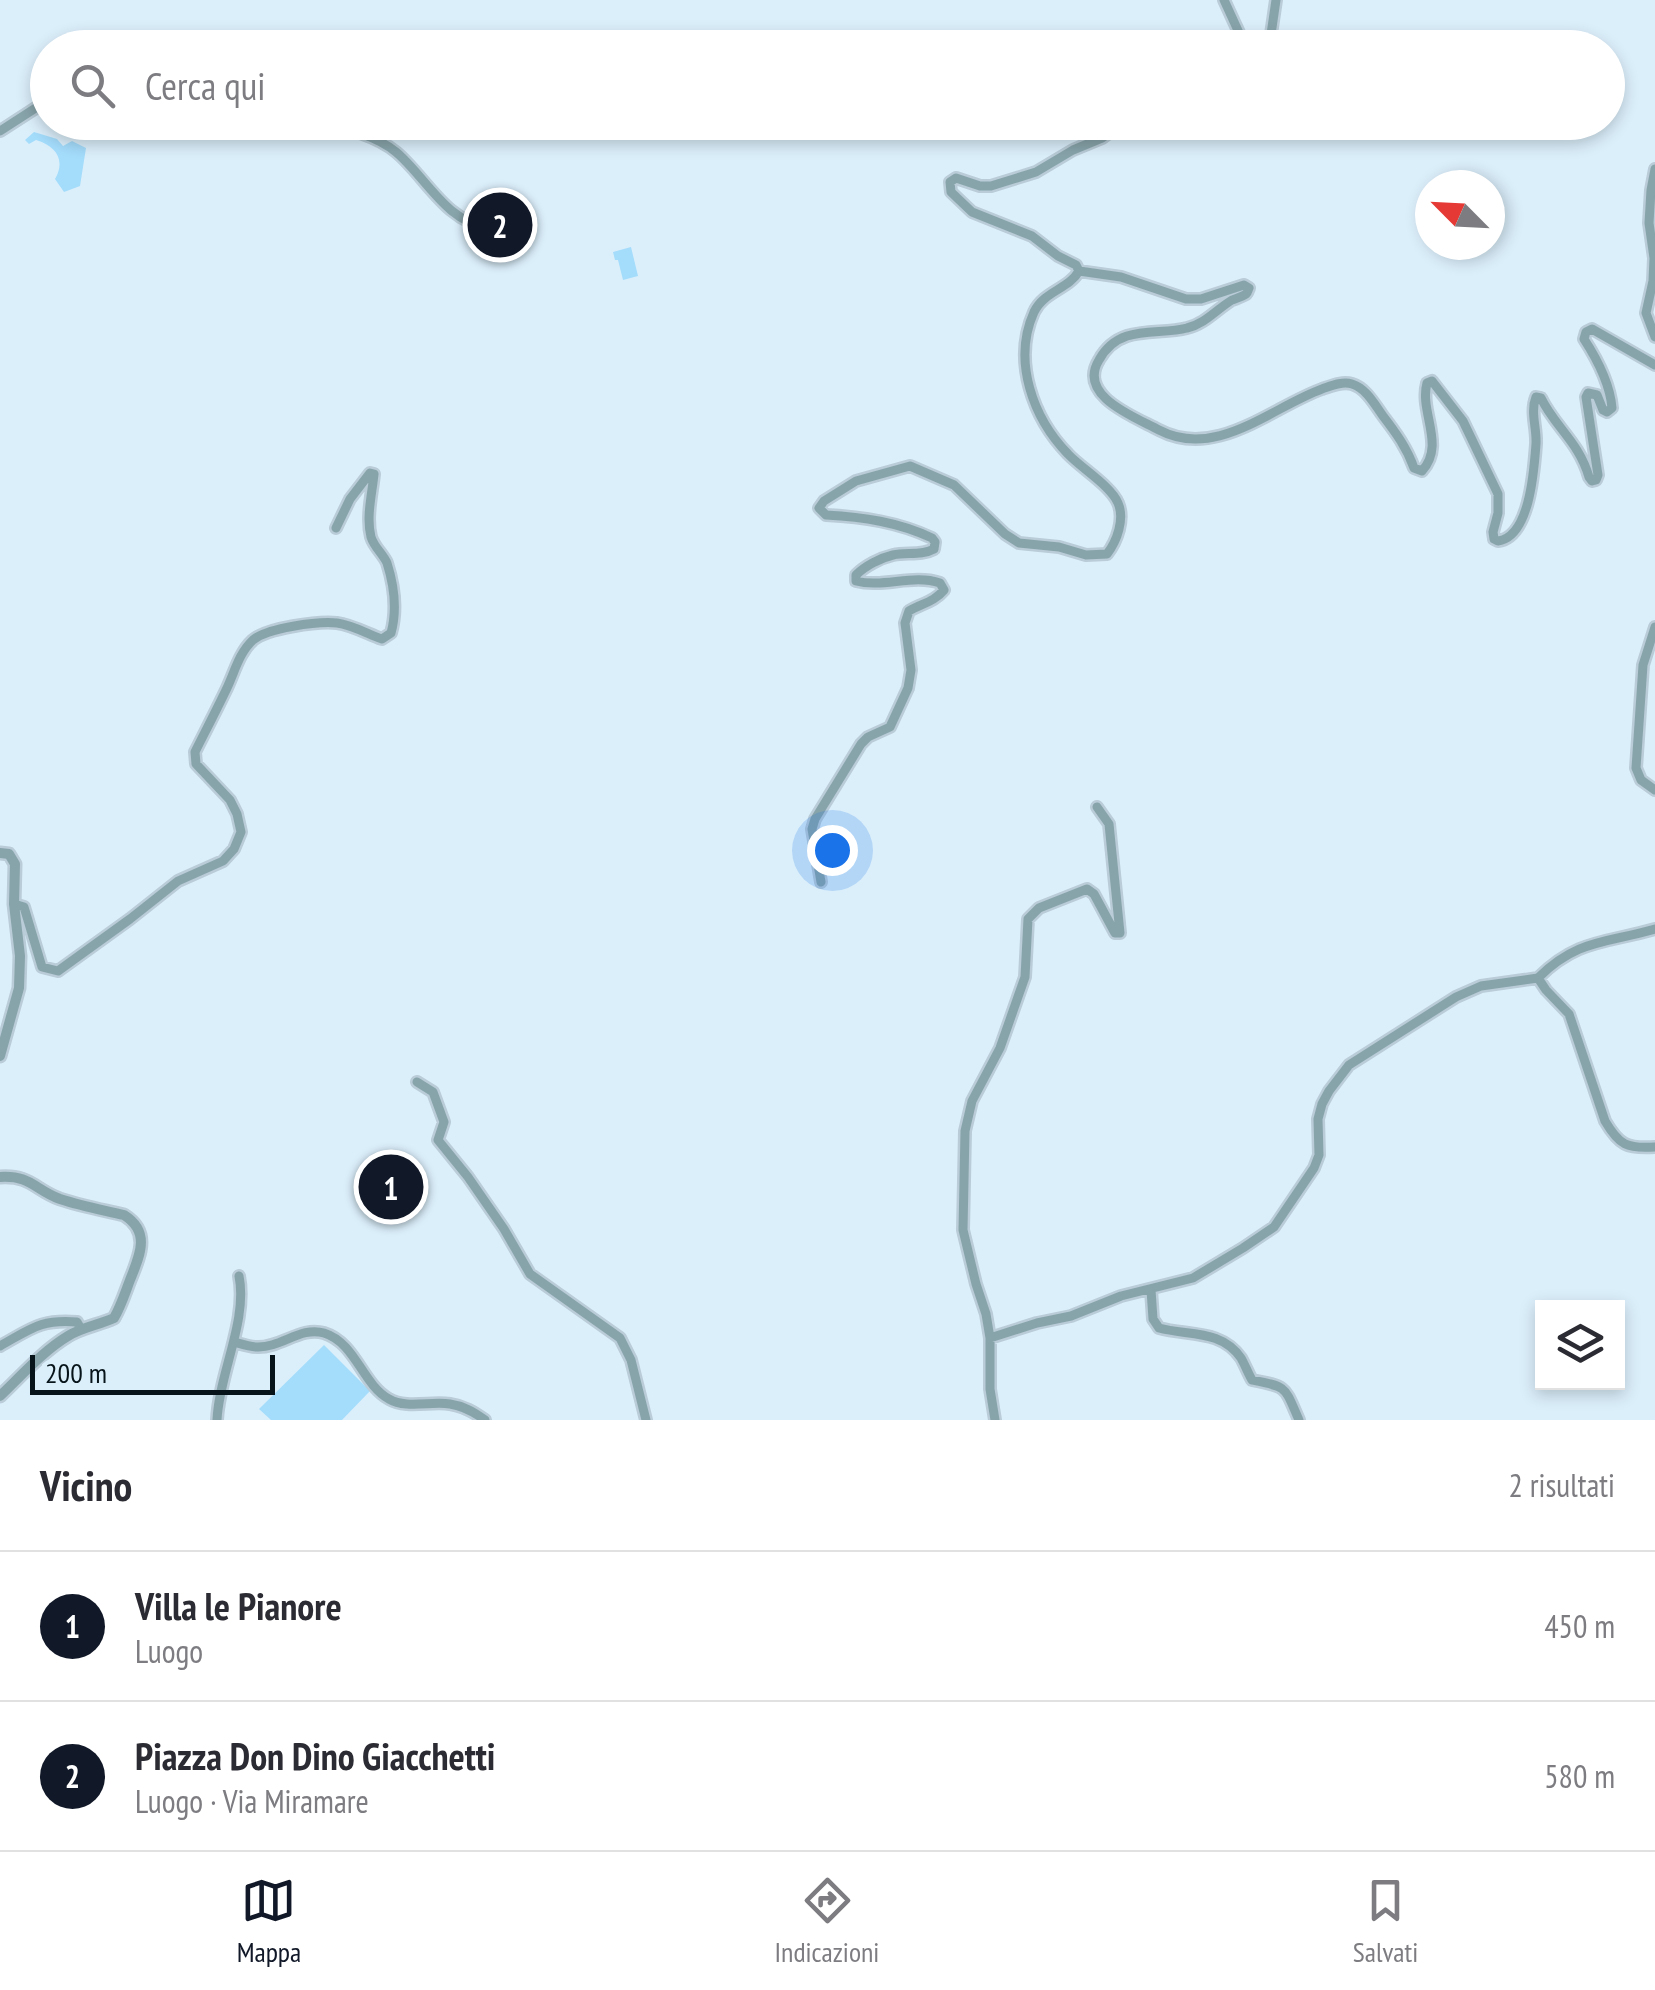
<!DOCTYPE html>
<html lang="it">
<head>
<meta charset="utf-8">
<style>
	:root { --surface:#fff; --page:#f7f7f7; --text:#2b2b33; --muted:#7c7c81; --line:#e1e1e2; --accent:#111827 }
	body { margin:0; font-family:"PT Sans Narrow",sans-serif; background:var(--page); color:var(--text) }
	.controls { position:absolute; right:30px; bottom:30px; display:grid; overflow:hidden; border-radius:0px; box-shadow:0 5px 15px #0003 }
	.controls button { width:90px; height:90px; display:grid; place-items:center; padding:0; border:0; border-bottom:2px solid var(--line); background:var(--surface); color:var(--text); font:50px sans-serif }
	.compass { position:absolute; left:1415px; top:170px; width:90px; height:90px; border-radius:50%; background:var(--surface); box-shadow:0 5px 15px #0003; rotate:294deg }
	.scale { position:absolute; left:30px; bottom:25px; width:245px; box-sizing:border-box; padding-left:10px; border:5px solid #07141a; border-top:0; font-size:28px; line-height:35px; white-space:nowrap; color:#07141a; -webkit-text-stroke:8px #dbeffb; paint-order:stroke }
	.you { position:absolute; left:832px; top:850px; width:35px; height:35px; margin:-25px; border:8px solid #fff; border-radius:50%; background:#1a73e8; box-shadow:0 0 0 15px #1a73e833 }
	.badge { display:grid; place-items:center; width:65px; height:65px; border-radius:50%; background:var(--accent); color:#fff; font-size:32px; font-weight:700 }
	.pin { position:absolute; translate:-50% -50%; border:5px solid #fff; box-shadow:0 2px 10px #0006 }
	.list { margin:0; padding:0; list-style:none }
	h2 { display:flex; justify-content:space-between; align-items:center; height:130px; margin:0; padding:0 40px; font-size:42px }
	h2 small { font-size:32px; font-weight:400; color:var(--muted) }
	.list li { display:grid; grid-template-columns:65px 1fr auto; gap:30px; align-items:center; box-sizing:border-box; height:150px; padding:0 40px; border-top:2px solid var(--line) }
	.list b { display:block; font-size:38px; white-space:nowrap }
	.list p { margin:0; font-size:32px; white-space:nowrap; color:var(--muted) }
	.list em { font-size:32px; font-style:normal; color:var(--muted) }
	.icon { flex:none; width:55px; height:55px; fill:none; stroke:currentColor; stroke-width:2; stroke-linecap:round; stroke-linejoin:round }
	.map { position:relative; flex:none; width:1655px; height:1420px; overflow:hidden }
	.search { position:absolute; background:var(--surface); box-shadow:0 5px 15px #0003; left:30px; right:30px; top:30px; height:110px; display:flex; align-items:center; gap:25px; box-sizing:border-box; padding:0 35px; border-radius:55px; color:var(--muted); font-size:38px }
	.sheet { height:430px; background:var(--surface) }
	nav { display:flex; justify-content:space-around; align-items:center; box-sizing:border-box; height:140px; border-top:2px solid var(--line); background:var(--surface); font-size:28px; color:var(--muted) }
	nav a { display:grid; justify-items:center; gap:5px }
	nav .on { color:var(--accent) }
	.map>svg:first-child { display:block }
	.green { fill:#a4dcfb }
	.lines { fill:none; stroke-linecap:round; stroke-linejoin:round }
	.minor-casing { stroke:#b9ccd7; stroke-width:14 }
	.tertiary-casing { stroke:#b9ccd7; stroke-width:15 }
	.minor { stroke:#88a4ab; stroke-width:9 }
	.tertiary { stroke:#88a4ab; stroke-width:10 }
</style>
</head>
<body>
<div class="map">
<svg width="1655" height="1420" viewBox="0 0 1655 1420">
	<rect width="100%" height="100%" fill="#dbeffb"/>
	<path class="green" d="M34,132L57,139L63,146L72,141L86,148L80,186L64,192L55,179C66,160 56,146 36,140L29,144L25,140Z
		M631,247L638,276L623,280L618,260H615L613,252Z
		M324,1345L370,1391L342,1420H271L259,1409Z"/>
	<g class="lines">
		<defs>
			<path id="minor" d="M1224,0L1246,48
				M1269,48L1276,0
				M100,122C117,132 129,135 145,122
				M321,122C345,128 377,136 396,152C425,176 446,222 487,227
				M0,131L48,100
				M1655,169L1651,190L1649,223L1654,258L1653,281L1646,313L1655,337
				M1079,271L1121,277L1186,299H1201L1244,285L1249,288C1248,290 1248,292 1246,294C1245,295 1233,300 1232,300C1217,309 1205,324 1187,328C1168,333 1146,330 1127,336C1115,340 1105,349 1099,360C1077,396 1135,417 1159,430C1216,460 1272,407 1322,389C1331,386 1342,381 1352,384C1366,388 1375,405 1383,416C1396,433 1407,448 1414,468L1422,471C1446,445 1419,412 1427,383L1432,381L1463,421L1498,494V513L1493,532L1494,539L1498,541C1530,537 1534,470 1536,444C1537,428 1530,412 1536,397L1541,398C1555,427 1579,442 1589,477L1592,481L1596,480L1598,475L1586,397L1588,393L1597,395L1603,410L1607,412L1612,408C1610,384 1597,359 1584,339L1586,332L1592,329L1655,365
				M1079,271L1076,265L1058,256L1032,236L972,212L951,192L950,182L956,178L980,186H991L1036,172L1073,150L1102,138L1124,122
				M1655,627L1643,665L1636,768L1641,780L1655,790
				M821,882L812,829L815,819L861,744L868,737L890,727L908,688L911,670L905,623L909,611C923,603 934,602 944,590L940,583C913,574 883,588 856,581V575C865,566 880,558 893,555C907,552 921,556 934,549L935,542L932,538C898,522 863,517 826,515L819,508L824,501L856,481L910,466L954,485L1005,534L1019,543L1059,547L1086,555L1107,554C1117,541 1125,519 1118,503C1111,486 1081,468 1068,454C1033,418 1012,361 1034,312C1044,291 1069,289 1079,271
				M14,904L24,907L42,967L58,971L130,919L178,881L223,861L234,849L241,832L237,814L230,800L196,764L195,752C206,730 217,709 227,688C235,671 239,653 253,640C267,628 318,621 337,623C352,625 368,634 382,639L391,633C397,611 394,585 387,563C383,554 374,547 371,537C366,517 372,494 374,474L370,473L350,499L336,528
				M1538,978L1546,990L1569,1014L1605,1121C1619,1145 1627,1149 1655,1147
				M1538,978C1577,939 1607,943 1655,929
				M417,1082L433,1092L444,1122L438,1140L468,1177L504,1229L530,1274L620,1338L631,1360L646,1420
				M1151,1290L1153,1319L1159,1328C1188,1336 1221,1329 1241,1358C1245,1365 1248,1373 1252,1380C1288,1387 1284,1386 1299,1420
				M990,1338L1037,1323L1071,1316L1121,1296L1193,1278L1243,1248L1274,1227L1314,1168L1319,1155L1318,1119L1322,1104L1329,1091L1349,1065L1456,997L1481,986L1538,978
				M234,1342C241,1344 250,1347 257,1347C281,1348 301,1326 324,1333C356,1343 362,1384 389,1399C406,1409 431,1401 450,1404C464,1406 474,1412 485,1420
				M0,1346C31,1329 40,1319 77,1322L81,1329
				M217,1420C219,1374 248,1320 239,1276
				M995,1420L990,1389V1338L986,1314L976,1284L963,1230L965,1131L972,1101L1000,1048L1025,977L1028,919L1039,908L1087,889L1094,894L1115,933H1120L1109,824L1097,807"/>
			<path id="tertiary" d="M0,853L9,854L15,864L14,904L20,956L19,988L0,1056
				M0,1177C31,1175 35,1190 60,1199C81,1206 103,1210 124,1215C151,1232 140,1255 130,1280C125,1293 121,1306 114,1318C99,1325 82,1327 68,1336C43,1351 21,1376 0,1396"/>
		</defs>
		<use href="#minor" class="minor-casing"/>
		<use href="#tertiary" class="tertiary-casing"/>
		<use href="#minor" class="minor"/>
		<use href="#tertiary" class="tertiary"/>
	</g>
</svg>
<div class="controls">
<button><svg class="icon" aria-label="layers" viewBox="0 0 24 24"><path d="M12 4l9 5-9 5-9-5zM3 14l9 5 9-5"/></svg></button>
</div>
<svg class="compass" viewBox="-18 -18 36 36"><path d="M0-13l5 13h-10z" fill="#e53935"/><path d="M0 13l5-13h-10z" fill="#7c7c81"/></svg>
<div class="scale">200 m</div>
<div class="you"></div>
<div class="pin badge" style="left:391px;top:1187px">1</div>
<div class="pin badge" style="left:500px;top:225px">2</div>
<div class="search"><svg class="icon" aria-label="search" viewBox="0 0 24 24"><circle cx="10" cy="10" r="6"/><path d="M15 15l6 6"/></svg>Cerca qui</div>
</div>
<section class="sheet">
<h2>Vicino<small>2 risultati</small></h2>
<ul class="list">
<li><span class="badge">1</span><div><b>Villa le Pianore</b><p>Luogo</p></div><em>450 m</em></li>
<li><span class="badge">2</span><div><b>Piazza Don Dino Giacchetti</b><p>Luogo · Via Miramare</p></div><em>580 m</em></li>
</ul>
</section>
<nav>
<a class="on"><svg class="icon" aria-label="map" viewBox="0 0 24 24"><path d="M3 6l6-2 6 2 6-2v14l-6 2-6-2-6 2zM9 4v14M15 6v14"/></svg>Mappa</a>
<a><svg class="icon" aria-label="directions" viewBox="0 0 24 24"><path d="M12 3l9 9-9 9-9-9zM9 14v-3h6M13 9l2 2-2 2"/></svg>Indicazioni</a>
<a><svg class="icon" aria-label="saved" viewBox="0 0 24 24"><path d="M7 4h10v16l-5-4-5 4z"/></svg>Salvati</a>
</nav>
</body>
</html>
